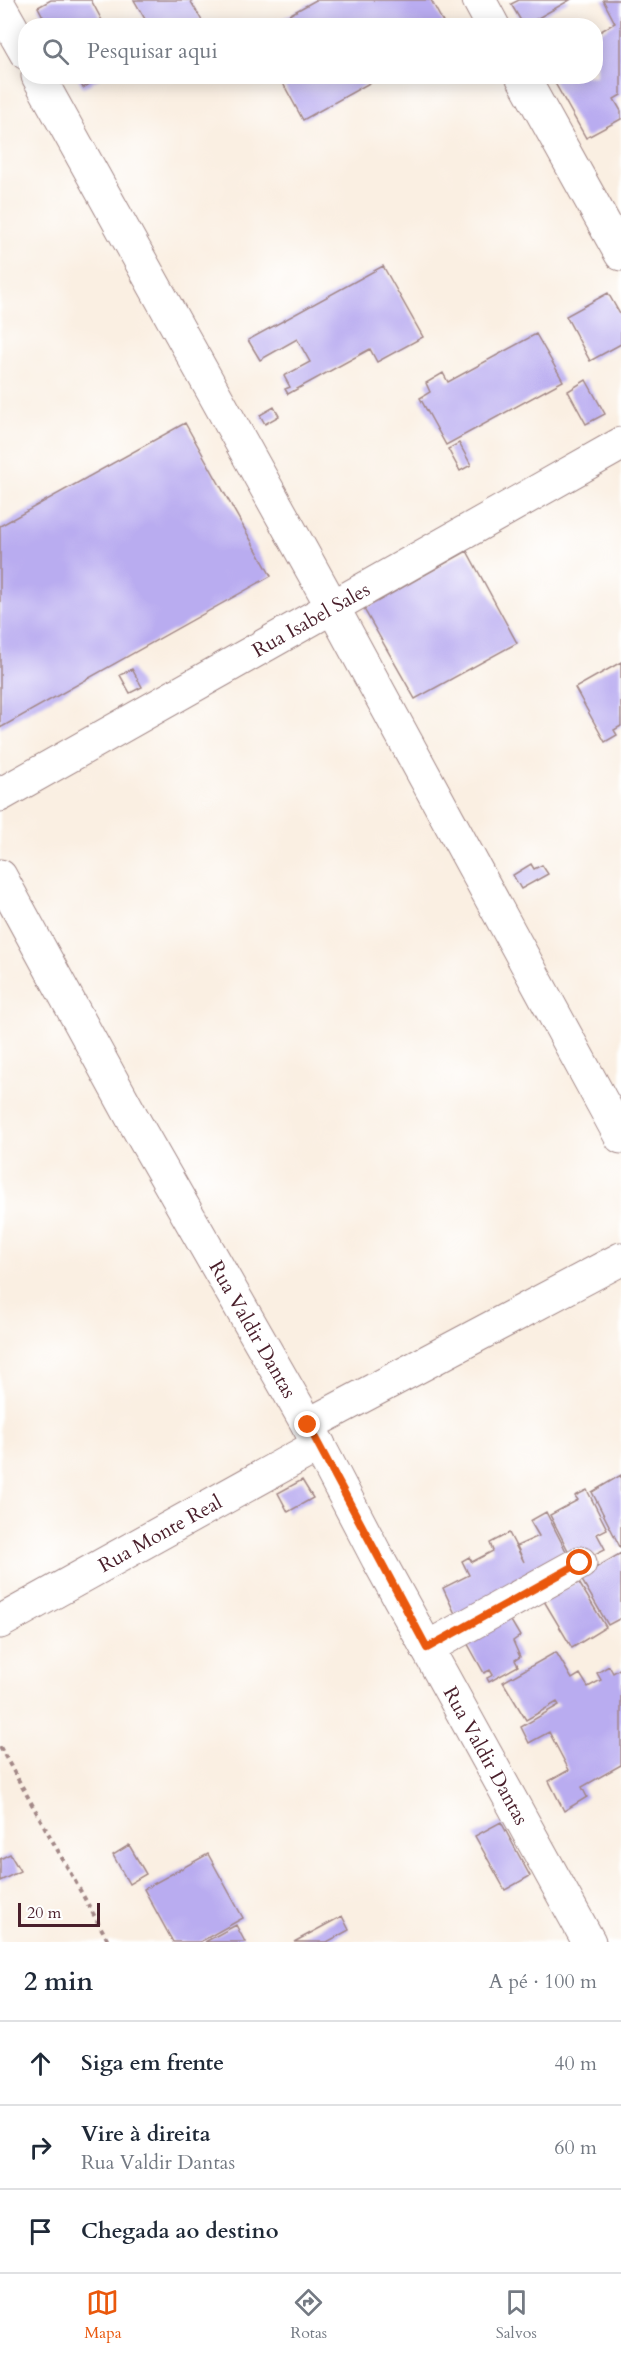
<!DOCTYPE html>
<html lang="pt">
<head>
<meta charset="utf-8">
<style>
	:root { --surface:#fff; --page:#f6f6f7; --text:#1f2937; --muted:#747a83; --line:#e0e1e3; --accent:#ea580c }
	body { margin:0; font-family:Cardo,serif; background:var(--page); color:var(--text) }
	.scale { position:absolute; left:18px; bottom:15px; width:82px; box-sizing:border-box; padding-left:6px; border:3px solid #4a1f2b; border-top:0; font-size:16px; line-height:21px; white-space:nowrap; color:#4a1f2b; -webkit-text-stroke:4px #fff; paint-order:stroke }
	.stop { position:absolute; width:18px; height:18px; margin:-14px; border:4px solid #ea580c; border-radius:50%; background:#fff }
	.stop.end { background:#ea580c; border-color:#fff; box-shadow:0 2px 6px #0008 }
	.list { margin:0; padding:0; list-style:none }
	h2 { display:flex; justify-content:space-between; align-items:center; height:78px; margin:0; padding:0 24px; font-size:26px }
	h2 small { font-size:20px; font-weight:400; color:var(--muted) }
	.list li { display:grid; grid-template-columns:39px 1fr auto; gap:18px; align-items:center; box-sizing:border-box; height:84px; padding:0 24px; border-top:2px solid var(--line) }
	.list b { display:block; font-size:22px; white-space:nowrap }
	.list p { margin:0; font-size:20px; white-space:nowrap; color:var(--muted) }
	.list em { font-size:20px; font-style:normal; color:var(--muted) }
	.icon { flex:none; width:33px; height:33px; fill:none; stroke:currentColor; stroke-width:2; stroke-linecap:round; stroke-linejoin:round }
	.map { position:relative; flex:none; width:621px; height:1942px; overflow:hidden }
	.search { position:absolute; background:var(--surface); box-shadow:0 3px 15px #0003; left:18px; right:18px; top:18px; height:66px; display:flex; align-items:center; gap:15px; box-sizing:border-box; padding:0 21px; border-radius:24px; color:var(--muted); font-size:22px }
	.sheet { height:330px; background:var(--surface) }
	nav { display:flex; justify-content:space-around; align-items:center; box-sizing:border-box; height:84px; border-top:2px solid var(--line); background:var(--surface); font-size:16px; color:var(--muted) }
	nav a { display:grid; justify-items:center; gap:3px }
	nav .on { color:var(--accent) }
	.map>svg:first-child { display:block }
	.building { fill:#b9acf0 }
	.lines { fill:none; stroke-linecap:round; stroke-linejoin:round }
	.minor-casing { stroke:#a28786; stroke-width:35 }
	.path { stroke:#a28786; stroke-width:4; stroke-dasharray:4.5 4.5; stroke-linecap:butt }
	.minor { stroke:#fff; stroke-width:33 }
	.route { stroke:#ea580c; stroke-width:8 }
	.labels { text-anchor:middle; dominant-baseline:central; stroke-width:4.5; stroke-linejoin:round; paint-order:stroke }
	.street-label { font-size:20px; fill:#4a1f2b; stroke:#fff }
</style>
</head>
<body>
<div class="map">
<svg width="621" height="1942" viewBox="0 0 621 1942">
	<rect width="100%" height="100%" fill="#fff"/>
	<filter id="ink" filterUnits="userSpaceOnUse"><feTurbulence type="fractalNoise" baseFrequency=".0167" numOctaves="2"/><feDisplacementMap in="SourceGraphic" scale="12" xChannelSelector="R" yChannelSelector="G"/><feConvolveMatrix kernelMatrix="1 2 1 2 8 2 1 2 1" color-interpolation-filters="sRGB"/></filter>
	<filter id="wash" filterUnits="userSpaceOnUse"><feTurbulence type="fractalNoise" baseFrequency=".008" numOctaves="4" result="noise"/><feDisplacementMap in="SourceGraphic" scale="24" xChannelSelector="R" yChannelSelector="G"/><feGaussianBlur stdDeviation="1.35" result="paint"/><feColorMatrix in="noise" values="0 0 0 0 0 0 0 0 0 0 0 0 0 0 0 0 0 1.4 0 .05"/><feComposite in="paint" operator="in"/></filter>
	<g filter="url(#wash)">
		<rect width="100%" height="100%" fill="#faefe2"/>
		<g id="blocks">
			<path class="building" d="M51,0H91L105,26H48L38,7Z
				M134,0H190L202,21L194,26H149Z
				M316,0H431L445,26H269Z
				M519,0H570L524,26L511,4Z
				M603,0H621V95L614,99L621,111V119L586,138L551,76H596V34L615,23Z
				M77,76H103L83,88Z
				M279,76H382L303,120Z
				M383,266L423,337L377,362L370,349L288,394L285,389L290,387L284,376L310,362L297,339L260,360L248,340Z
				M608,293L621,316V344L590,361L566,316Z
				M536,334L563,381L446,445L420,398L430,392L426,383L443,373L448,382Z
				M586,380L605,414L586,424L568,391Z
				M274,407L279,416L265,424L260,415Z
				M185,423L271,576L0,728V526Z
				M459,443L471,465L460,471L448,449Z
				M467,551L517,643L415,699L364,609Z
				M621,662V726L614,730L617,735L605,742L575,688Z
				M132,669L142,687L130,693L120,675Z
				M531,864L534,869L542,865L548,874L521,889L513,875Z
				M621,1475V1549L592,1492Z
				M302,1480L313,1498L288,1512L278,1493Z
				M587,1490L607,1529L597,1534L605,1549L575,1564L550,1515L578,1500L575,1496Z
				M546,1512L569,1557L457,1618L443,1588L469,1575L462,1561L469,1557L472,1562L493,1551L490,1543L509,1533L524,1562L517,1546L539,1536L530,1521Z
				M621,1553V1618L608,1625L580,1577Z
				M578,1581L606,1627L572,1648L544,1601Z
				M507,1614L520,1636L513,1641L520,1657L515,1660L518,1666L489,1682L487,1678L493,1675L490,1670L484,1673L465,1639Z
				M556,1652L572,1679L580,1674L588,1687L601,1680L597,1673L609,1666L613,1673L621,1668V1765L582,1787L587,1797L564,1811L549,1781L569,1770L549,1732L529,1743L521,1727L559,1705L557,1702L526,1720L503,1682Z
				M501,1822L530,1876L505,1890L475,1836Z
				M129,1845L146,1874L129,1884L113,1855Z
				M10,1854L20,1871L0,1881V1859Z
				M208,1854L243,1918L200,1942H173L144,1889Z
				M342,1916L349,1930L327,1942H294Z
				M236,1925L245,1942H205Z"/>
		</g>
	</g>
	<g filter="url(#ink)">
		<use href="#blocks" fill-opacity="0" stroke="#a28786" stroke-width="1.5"/>
		<g class="lines">
			<defs>
				<g id="minor">
					<path d="M479,0L493,26"/>
					<path d="M0,7L26,53"/>
					<path d="M38,76L332,606L621,1137"/>
					<path d="M522,76L621,254"/>
					<path id="s1" d="M0,795L621,444"/>
					<path id="s2" d="M0,876L134,1121L308,1425L378,1559L589,1942"/>
					<path d="M308,1425L621,1259"/>
					<path id="s3" d="M0,1622L319,1445"/>
					<path d="M427,1648L580,1563"/>
				</g>
			</defs>
			<use href="#minor" class="minor-casing"/>
			<path class="path" d="M0,1747L109,1942"/>
			<use href="#minor" class="minor"/>
		</g>
	</g>
	<g class="lines" filter="url(#ink)">
		<path class="route" d="M308,1425L427,1648L580,1563"/>
	</g>
	<g class="labels">
		<g class="street-label">
			<text stroke="none"><textPath href="#s1" startOffset="357">Rua Isabel Sales</textPath></text>
			<text stroke="none"><textPath href="#s2" startOffset="519">Rua Valdir Dantas</textPath></text>
			<text stroke="none"><textPath href="#s3" startOffset="183">Rua Monte Real</textPath></text>
			<text stroke="none"><textPath href="#s2" startOffset="1005">Rua Valdir Dantas</textPath></text>
		</g>
	</g>
</svg>
<div class="scale">20 m</div>
<div class="stop" style="left:580px;top:1563px"></div>
<div class="stop end" style="left:308px;top:1425px"></div>
<div class="search"><svg class="icon" aria-label="search" viewBox="0 0 24 24"><circle cx="10" cy="10" r="6"/><path d="M15 15l6 6"/></svg>Pesquisar aqui</div>
</div>
<section class="sheet">
<h2>2 min<small>A pé · 100 m</small></h2>
<ul class="list">
<li><svg class="icon" aria-label="ahead" viewBox="0 0 24 24"><path d="M12 20V5M6 11l6-6 6 6"/></svg><div><b>Siga em frente</b></div><em>40 m</em></li>
<li><svg class="icon" aria-label="right" viewBox="0 0 24 24"><path d="M7 20v-9h11M14 6l5 5-5 5"/></svg><div><b>Vire à direita</b><p>Rua Valdir Dantas</p></div><em>60 m</em></li>
<li><svg class="icon" aria-label="arrive" viewBox="0 0 24 24"><path d="M6 21V4h12l-3 4 3 4H6"/></svg><div><b>Chegada ao destino</b></div></li>
</ul>
</section>
<nav>
<a class="on"><svg class="icon" aria-label="map" viewBox="0 0 24 24"><path d="M3 6l6-2 6 2 6-2v14l-6 2-6-2-6 2zM9 4v14M15 6v14"/></svg>Mapa</a>
<a><svg class="icon" aria-label="directions" viewBox="0 0 24 24"><path d="M12 3l9 9-9 9-9-9zM9 14v-3h6M13 9l2 2-2 2"/></svg>Rotas</a>
<a><svg class="icon" aria-label="saved" viewBox="0 0 24 24"><path d="M7 4h10v16l-5-4-5 4z"/></svg>Salvos</a>
</nav>
</body>
</html>
